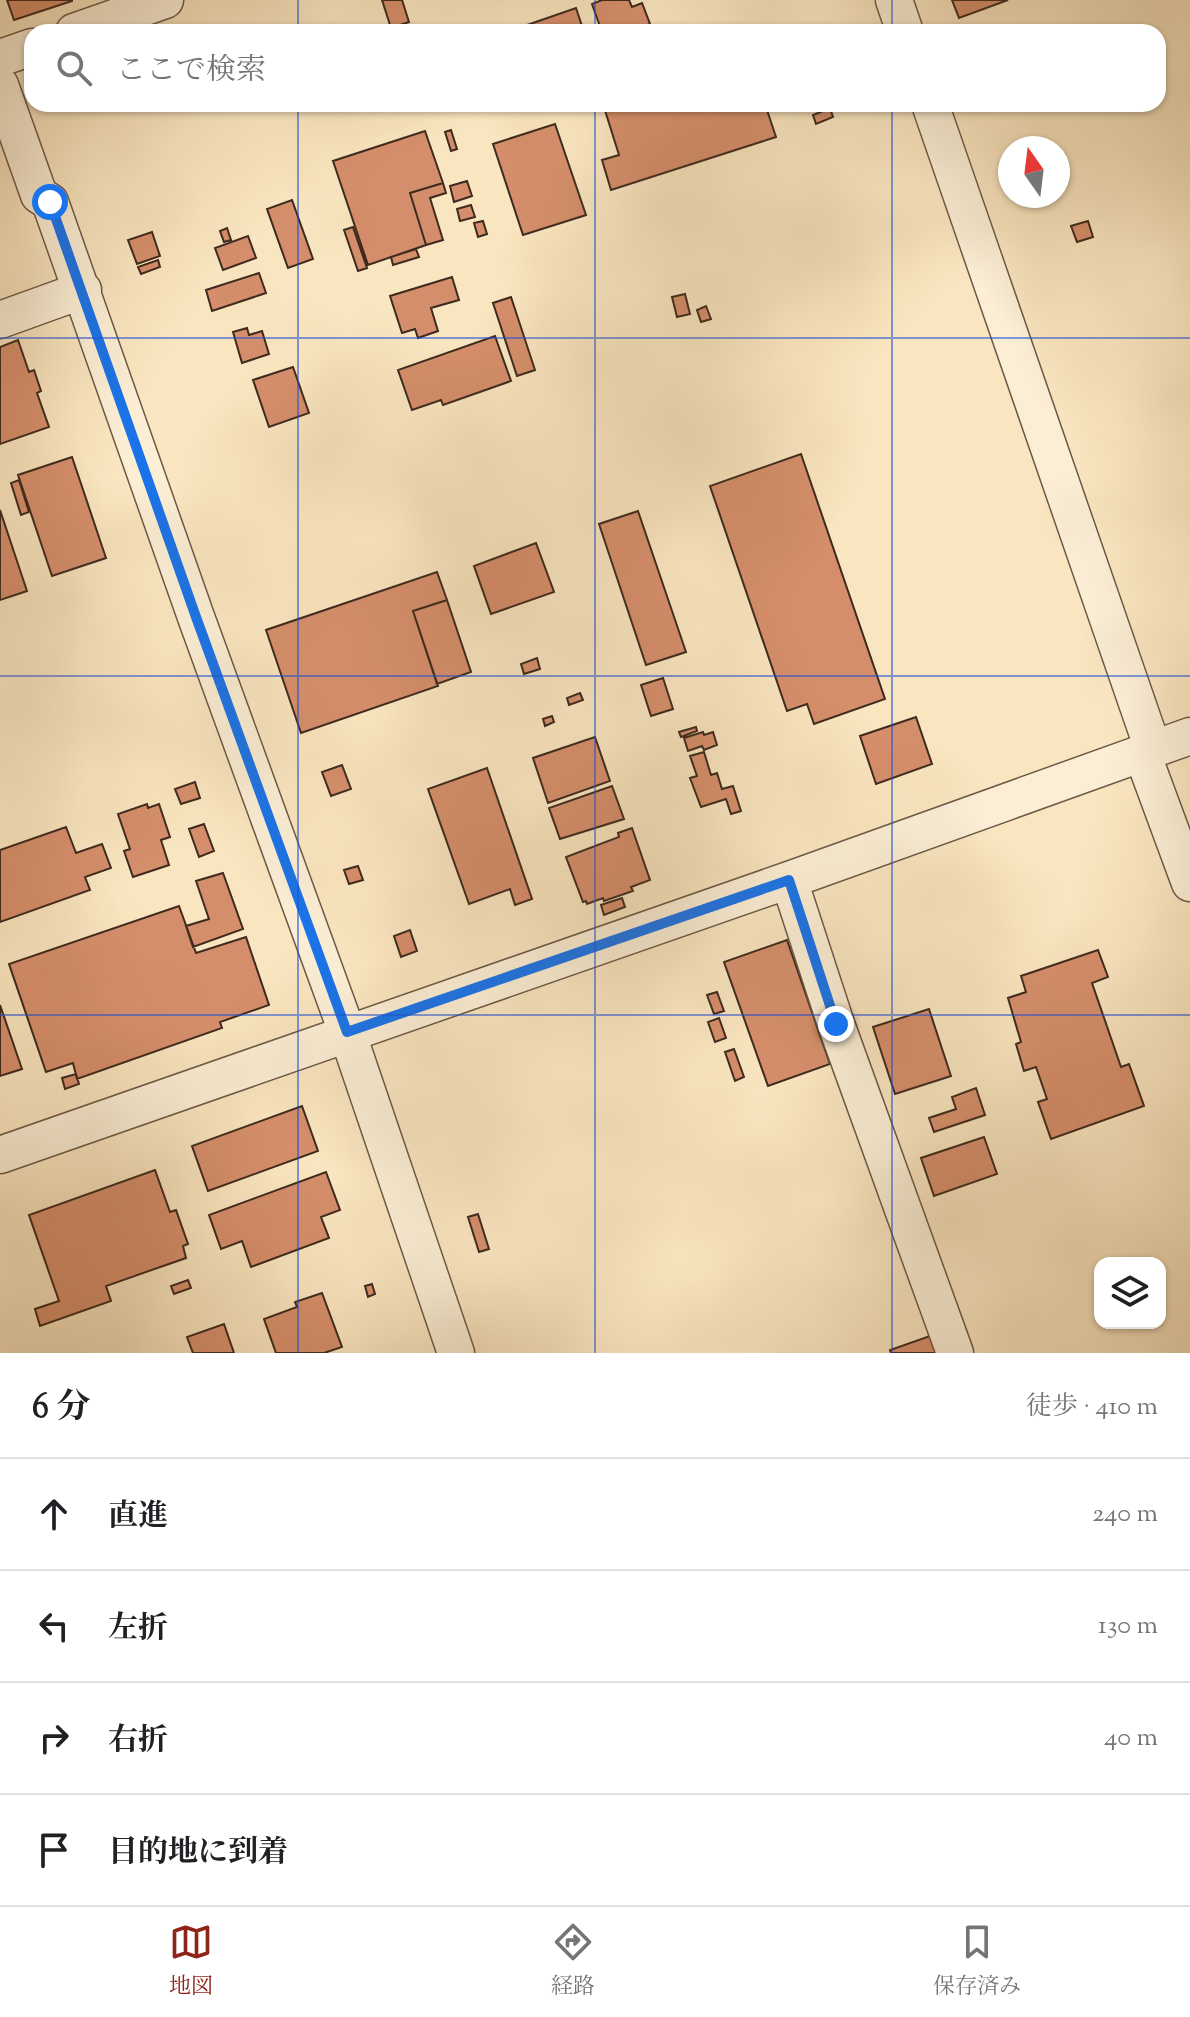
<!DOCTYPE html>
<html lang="ja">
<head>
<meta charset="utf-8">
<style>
	:root { --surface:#fff; --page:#f2f2f2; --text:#202124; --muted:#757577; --line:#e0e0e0; --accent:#8f2418 }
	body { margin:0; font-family:"Sorts Mill Goudy","Noto Serif JP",serif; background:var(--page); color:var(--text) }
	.controls { position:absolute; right:24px; bottom:24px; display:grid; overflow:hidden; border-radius:16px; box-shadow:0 2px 6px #0004 }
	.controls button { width:72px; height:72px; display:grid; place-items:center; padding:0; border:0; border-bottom:2px solid var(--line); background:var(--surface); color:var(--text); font:40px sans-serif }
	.compass { position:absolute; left:998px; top:136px; width:72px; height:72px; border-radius:50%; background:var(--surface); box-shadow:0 2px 6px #0004; rotate:346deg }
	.stop { position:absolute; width:24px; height:24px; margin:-18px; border:6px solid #1a73e8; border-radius:50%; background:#fff }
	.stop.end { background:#1a73e8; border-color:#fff; box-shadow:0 2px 8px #0008 }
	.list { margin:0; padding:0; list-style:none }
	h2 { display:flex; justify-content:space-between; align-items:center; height:104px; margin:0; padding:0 32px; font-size:34px }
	h2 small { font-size:26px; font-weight:400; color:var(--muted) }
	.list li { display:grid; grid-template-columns:52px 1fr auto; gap:24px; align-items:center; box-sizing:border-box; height:112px; padding:0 32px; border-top:2px solid var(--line) }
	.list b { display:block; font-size:30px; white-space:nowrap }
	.list em { font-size:26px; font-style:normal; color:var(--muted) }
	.icon { flex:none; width:44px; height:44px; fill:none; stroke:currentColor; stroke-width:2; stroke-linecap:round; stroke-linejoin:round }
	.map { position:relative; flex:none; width:1190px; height:1353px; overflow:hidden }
	.search { position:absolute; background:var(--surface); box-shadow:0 2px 6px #0004; left:24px; right:24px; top:24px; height:88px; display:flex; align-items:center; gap:20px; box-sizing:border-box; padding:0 28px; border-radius:24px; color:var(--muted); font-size:30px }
	.sheet { height:552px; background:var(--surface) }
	nav { display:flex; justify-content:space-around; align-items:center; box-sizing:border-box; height:112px; border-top:2px solid var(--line); background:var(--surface); font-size:22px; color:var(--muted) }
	nav a { display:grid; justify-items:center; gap:4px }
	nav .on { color:var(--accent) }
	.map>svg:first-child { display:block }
	.building { fill:#d58e6b; stroke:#3e2a1e; stroke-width:2 }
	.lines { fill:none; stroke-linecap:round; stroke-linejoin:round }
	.minor-casing { stroke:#6d5946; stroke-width:39 }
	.minor { stroke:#fbeed5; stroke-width:36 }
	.route { stroke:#1a73e8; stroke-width:10 }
	.grid { fill:none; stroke:#1d4ed8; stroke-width:2; stroke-opacity:0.55 }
</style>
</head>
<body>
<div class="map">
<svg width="1190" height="1353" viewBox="0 0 1190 1353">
	<rect width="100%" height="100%" fill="#f9e5bf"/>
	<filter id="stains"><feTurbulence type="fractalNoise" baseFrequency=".0025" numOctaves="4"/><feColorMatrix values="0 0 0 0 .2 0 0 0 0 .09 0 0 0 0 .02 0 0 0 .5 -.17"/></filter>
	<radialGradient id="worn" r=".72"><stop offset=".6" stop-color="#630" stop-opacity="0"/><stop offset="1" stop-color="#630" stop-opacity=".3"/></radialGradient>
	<path class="building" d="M7,0H72V1L14,20Z
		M382,0H402L409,22L391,28Z
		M602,0H629L632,7L642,3L650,24L639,28L641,32H602L592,4Z
		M952,0H1008L959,18Z
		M576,8L584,32H507Z
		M603,104H765L776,137L611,190L602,160L619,155Z
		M830,108L833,117L816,124L813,115Z
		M555,124L586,215L523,235L493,144Z
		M451,130L457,149L451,151L445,132Z
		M425,131L443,183L410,193L426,245L368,265L333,161Z
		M467,181L472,196L454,202L450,186Z
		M443,183L446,193L430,198L443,240L426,245L410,193Z
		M292,200L313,259L288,268L267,209Z
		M471,205L475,217L460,221L457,209Z
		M483,221L487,234L478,237L474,223Z
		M1088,221L1093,237L1077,242L1071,226Z
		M353,227L367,268L358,271L344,230Z
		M227,228L231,240L224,242L220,231Z
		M152,232L160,256L137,264L128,240Z
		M248,236L256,258L223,270L215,248Z
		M416,249L419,257L393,265L391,257Z
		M158,260L160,267L141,274L138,267Z
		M259,273L266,293L212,311L206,290Z
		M452,277L459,300L431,308L438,331L418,338L415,329L402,333L390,296Z
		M685,294L690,314L677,317L672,297Z
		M511,297L535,370L517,376L493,303Z
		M706,306L711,319L701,322L697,310Z
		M247,328L249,335L262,331L269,354L242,363L233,332Z
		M495,336L511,381L443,405L441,400L412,410L398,370Z
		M18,340L29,372L34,370L41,391L37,393L49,427L0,444V347Z
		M293,367L309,413L269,427L253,380Z
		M801,454L885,699L814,724L807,704L787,711L710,486Z
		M72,457L106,558L52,576L18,475Z
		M19,480L29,512L21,515L11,483Z
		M0,510L27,591L0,600Z
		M638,511L686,652L646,665L599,524Z
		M536,543L554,592L491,614L474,566Z
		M437,572L447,600L413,611L438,686L301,733L266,630Z
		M447,600L471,672L437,684L413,611Z
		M537,658L540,669L524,674L521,664Z
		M663,678L673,709L651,716L641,685Z
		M580,693L583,700L569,705L567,698Z
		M552,716L554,722L545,726L543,719Z
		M916,717L932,764L876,784L860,736Z
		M696,727L697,731L681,737L679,732Z
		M703,732L704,735L713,732L717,745L704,750L702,746L688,751L684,738Z
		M595,737L610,781L548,803L533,758Z
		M704,752L711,775L717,773L722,789L733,786L741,811L731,814L726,799L701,807L690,778L697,776L690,756Z
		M342,765L351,789L331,796L322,772Z
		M487,768L532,899L515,905L510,889L469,904L428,789Z
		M195,782L200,798L181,804L175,789Z
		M612,786L624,819L560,839L549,808Z
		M147,804L148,808L159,804L170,837L161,840L169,865L133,877L124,851L130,849L118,814Z
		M204,824L214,851L199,857L189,829Z
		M66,827L76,853L102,844L111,868L85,877L90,890L0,922V850Z
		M632,828L650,880L631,887L633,891L604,901L603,898L587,904L586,901L583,902L566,857L619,837L618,833Z
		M358,866L363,880L349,884L344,870Z
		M223,873L243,929L193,947L186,926L209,919L196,881Z
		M622,898L625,907L604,915L601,905Z
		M179,906L196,953L246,937L269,1005L220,1022L222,1028L77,1079L73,1063L46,1072L9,964Z
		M410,930L417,951L401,957L394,936Z
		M787,940L830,1064L768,1086L724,962Z
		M1098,950L1108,977L1092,983L1121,1067L1129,1064L1144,1106L1051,1139L1038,1102L1047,1099L1036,1067L1024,1071L1016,1044L1021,1042L1008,998L1026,992L1021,976Z
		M717,992L724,1011L714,1014L707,995Z
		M0,1005L22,1069L0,1076Z
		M929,1009L951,1076L895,1094L873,1027Z
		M719,1018L726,1038L715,1042L708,1022Z
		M734,1049L744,1077L735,1081L725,1052Z
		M76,1074L79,1084L65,1089L62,1078Z
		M976,1088L985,1115L934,1132L929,1118L956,1109L952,1097Z
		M302,1106L318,1151L208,1191L192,1146Z
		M984,1137L997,1174L934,1196L921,1158Z
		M155,1170L170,1212L176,1210L188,1244L183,1246L186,1258L106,1286L111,1301L40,1326L35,1309L59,1301L29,1215Z
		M326,1172L340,1210L321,1217L329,1238L251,1267L242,1241L221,1249L209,1215Z
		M478,1214L489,1249L479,1252L468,1217Z
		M188,1280L191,1288L174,1294L171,1286Z
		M372,1284L375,1294L368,1297L365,1286Z
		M322,1293L342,1347L324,1353H276L264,1319L297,1307L295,1302Z
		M224,1324L234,1353H193L187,1337Z
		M930,1336L936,1353H891L890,1350Z"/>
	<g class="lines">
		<defs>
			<path id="minor" d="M894,0L905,32
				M74,32L165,0
				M0,58L32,47
				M0,85L39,195L50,202L196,617L347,1032L456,1353
				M930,104L1153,749
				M0,320L83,290
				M1142,753L1190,883
				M789,880L836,1024L955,1353
				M0,1155L789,880L1190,736"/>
		</defs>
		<use href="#minor" class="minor-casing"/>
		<use href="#minor" class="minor"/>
	</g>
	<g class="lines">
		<path class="route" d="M50,202L196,617L347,1032L789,880L836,1024"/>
	</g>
	<path class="grid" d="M298,0V32M595,0V32M892,0V32M298,104V1353M595,104V1353M892,104V1353M0,338H1190M0,676H1190M0,1015H1190"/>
	<rect width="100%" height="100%" filter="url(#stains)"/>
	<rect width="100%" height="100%" fill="url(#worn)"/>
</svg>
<div class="controls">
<button><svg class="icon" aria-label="layers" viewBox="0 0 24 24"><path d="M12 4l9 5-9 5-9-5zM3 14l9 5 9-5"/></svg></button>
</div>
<svg class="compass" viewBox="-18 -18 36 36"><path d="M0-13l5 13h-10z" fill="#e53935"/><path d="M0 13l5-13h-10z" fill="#757577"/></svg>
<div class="stop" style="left:50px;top:202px"></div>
<div class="stop end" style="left:836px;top:1024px"></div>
<div class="search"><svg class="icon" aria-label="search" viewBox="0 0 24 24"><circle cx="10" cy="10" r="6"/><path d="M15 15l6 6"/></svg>ここで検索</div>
</div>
<section class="sheet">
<h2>6 分<small>徒歩 · 410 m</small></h2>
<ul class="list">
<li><svg class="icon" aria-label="ahead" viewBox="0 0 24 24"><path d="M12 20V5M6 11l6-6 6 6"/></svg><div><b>直進</b></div><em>240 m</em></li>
<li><svg class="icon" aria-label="left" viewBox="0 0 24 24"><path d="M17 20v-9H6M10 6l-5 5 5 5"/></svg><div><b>左折</b></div><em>130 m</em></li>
<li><svg class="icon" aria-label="right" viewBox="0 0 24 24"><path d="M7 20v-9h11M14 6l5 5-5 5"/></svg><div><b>右折</b></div><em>40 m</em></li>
<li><svg class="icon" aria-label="arrive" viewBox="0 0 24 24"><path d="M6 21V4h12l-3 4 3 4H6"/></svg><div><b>目的地に到着</b></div></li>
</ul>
</section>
<nav>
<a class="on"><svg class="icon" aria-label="map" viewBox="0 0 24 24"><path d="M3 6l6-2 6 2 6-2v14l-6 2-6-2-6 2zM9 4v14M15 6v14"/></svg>地図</a>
<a><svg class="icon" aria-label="directions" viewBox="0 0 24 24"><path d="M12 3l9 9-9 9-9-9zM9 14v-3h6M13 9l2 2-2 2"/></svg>経路</a>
<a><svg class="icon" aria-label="saved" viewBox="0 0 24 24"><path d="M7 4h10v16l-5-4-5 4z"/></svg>保存済み</a>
</nav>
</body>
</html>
